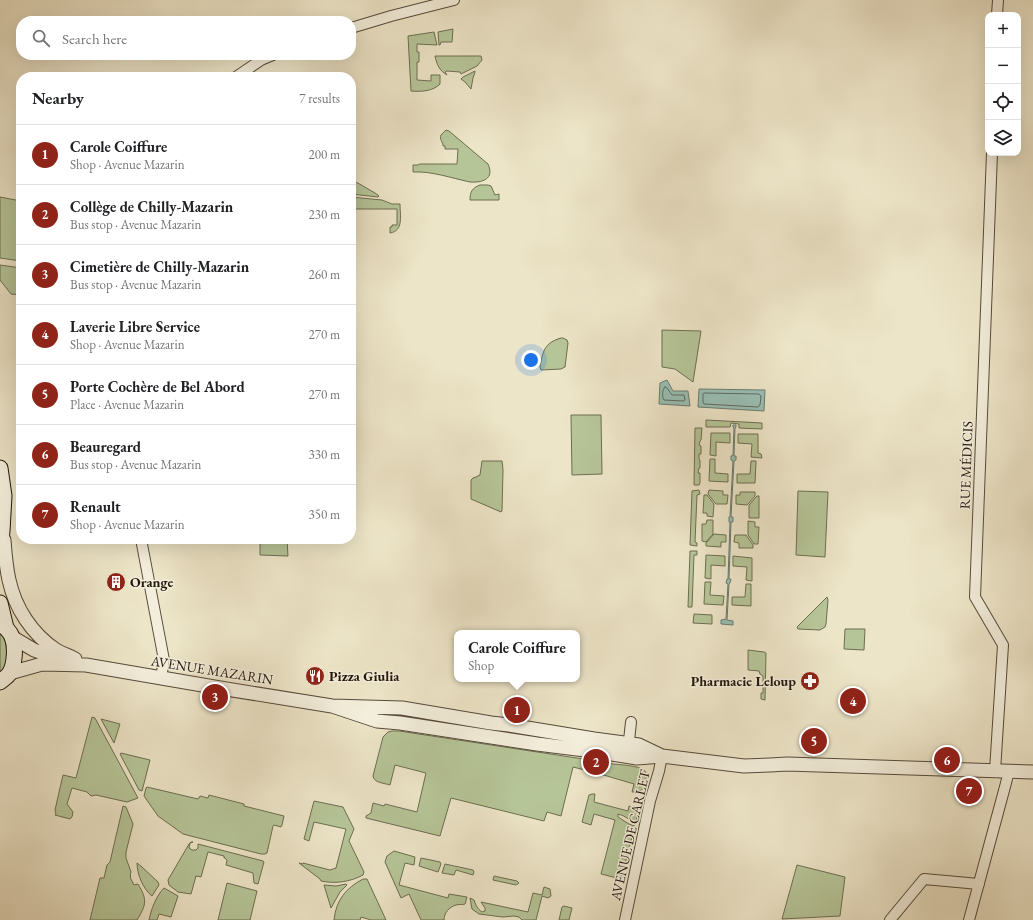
<!DOCTYPE html>
<html lang="en">
<head>
<meta charset="utf-8">
<style>
	:root { --surface:#fff; --page:#f2f2f2; --text:#202124; --muted:#757577; --line:#e0e0e0; --accent:#8f2418 }
	body { margin:0; font-family:"EB Garamond",serif; background:var(--page); color:var(--text) }
	.controls { position:absolute; right:12px; top:12px; display:grid; overflow:hidden; border-radius:8px; box-shadow:0 4px 16px #0002 }
	.controls button { width:36px; height:36px; display:grid; place-items:center; padding:0; border:0; border-bottom:1px solid var(--line); background:var(--surface); color:var(--text); font:20px sans-serif }
	.you { position:absolute; left:531px; top:360px; width:14px; height:14px; margin:-10px; border:3px solid #fff; border-radius:50%; background:#1a73e8; box-shadow:0 0 0 6px #1a73e833 }
	.badge { display:grid; place-items:center; width:26px; height:26px; border-radius:50%; background:var(--accent); color:#fff; font-size:13px; font-weight:700 }
	.pin { position:absolute; translate:-50% -50%; border:2px solid #fff; box-shadow:0 1px 4px #0006 }
	.popup { position:absolute; left:454px; top:630px; width:126px; height:52px; box-sizing:border-box; display:grid; place-content:center; border-radius:8px; background:var(--surface); filter:drop-shadow(0 1px 3px #0005); font-size:13px; white-space:nowrap; color:var(--muted) }
	.popup b { font-size:15px; color:var(--text) }
	.popup::after { content:''; position:absolute; left:50%; top:100%; margin-left:-8px; border:8px solid transparent; border-top-color:var(--surface) }
	.list { margin:0; padding:0; list-style:none }
	h2 { display:flex; justify-content:space-between; align-items:center; height:52px; margin:0; padding:0 16px; font-size:17px }
	h2 small { font-size:13px; font-weight:400; color:var(--muted) }
	.list li { display:grid; grid-template-columns:26px 1fr auto; gap:12px; align-items:center; box-sizing:border-box; height:60px; padding:0 16px; border-top:1px solid var(--line) }
	.list b { display:block; font-size:15px; white-space:nowrap }
	.list p { margin:0; font-size:13px; white-space:nowrap; color:var(--muted) }
	.list em { font-size:13px; font-style:normal; color:var(--muted) }
	.icon { flex:none; width:22px; height:22px; fill:none; stroke:currentColor; stroke-width:2; stroke-linecap:round; stroke-linejoin:round }
	.map { position:relative; flex:none; width:1033px; height:920px; overflow:hidden }
	.search { position:absolute; background:var(--surface); box-shadow:0 4px 16px #0002; left:16px; top:16px; width:340px; height:44px; display:flex; align-items:center; gap:10px; box-sizing:border-box; padding:0 14px; border-radius:16px; color:var(--muted); font-size:15px }
	.panel { position:absolute; background:var(--surface); box-shadow:0 4px 16px #0002; left:16px; top:72px; width:340px; height:472px; border-radius:16px }
	.map>svg:first-child { display:block }
	.green { fill:#b6c598; stroke:#6c6e51 }
	.water { fill:#99bfb5; stroke:#6a7b71 }
	.lines { fill:none; stroke-linecap:round; stroke-linejoin:round }
	.shore { stroke:#5e6a60; stroke-width:1 }
	.minor-casing { stroke:#564a3a; stroke-width:12 }
	.tertiary-casing { stroke:#564a3a; stroke-width:15 }
	.secondary-casing { stroke:#23160a; stroke-width:17 }
	.minor { stroke:#f3eedb; stroke-width:10 }
	.tertiary { stroke:#f3eedb; stroke-width:13 }
	.secondary { stroke:#f3eedb; stroke-width:15 }
	.labels { text-anchor:middle; dominant-baseline:central; stroke-width:3; stroke-linejoin:round; paint-order:stroke }
	.street-label { font-size:14px; fill:#23160a; stroke:#f3eedb }
	.poi-label { font-size:14px; font-weight:bold; fill:#23160a; stroke:#f3eedb; text-anchor:start }
</style>
</head>
<body>
<div class="map">
<svg width="1033" height="920" viewBox="0 0 1033 920">
	<rect width="100%" height="100%" fill="#ede5c8"/>
	<filter id="stains"><feTurbulence type="fractalNoise" baseFrequency=".005" numOctaves="4"/><feColorMatrix values="0 0 0 0 .2 0 0 0 0 .09 0 0 0 0 .02 0 0 0 .5 -.17"/></filter>
	<radialGradient id="worn" r=".72"><stop offset=".6" stop-color="#630" stop-opacity="0"/><stop offset="1" stop-color="#630" stop-opacity=".3"/></radialGradient>
	<path class="green" d="M453,29L452,42H441L440,45H439L438,32Z
		M434,32L437,45L417,44V52H419V62H417V80L431,81V75H440V84C433,91 422,92 411,91L408,36Z
		M435,56H481L482,60L477,66L461,74L460,72L447,71L445,72L447,75C439,70 437,65 435,56Z
		M475,71V72L473,78L471,89L465,82L461,79L463,77Z
		M446,130L449,131L488,164C495,179 482,183 470,182C451,178 432,171 413,172V165H418L419,164H457L458,149H445V146H443C443,142 439,139 441,135Z
		M356,182L375,193L379,196L378,197L351,194V185Z
		M480,185H488L491,186L495,195L499,194V200H470C470,192 472,188 480,185Z
		M0,197L21,201V261L0,258Z
		M351,197L382,200L392,204H400C400,215 404,231 390,233V227H392V225H397V209H351Z
		M0,265L21,268V295L11,294L0,280Z
		M662,330L701,331L693,382L675,369L662,367Z
		M561,338H563L567,340L568,343L565,367L561,369L541,370L540,367C543,351 544,343 561,338Z
		M571,415H601L602,474L572,475Z
		M706,420L762,423V429L739,428V424L731,423L730,427H706Z
		M695,428H702L701,440L700,441L699,445L701,446V454H699V459L700,460V468H699L698,473H700V483L699,485H694Z
		M711,433H730V443L716,442V456L710,455Z
		M738,434H758V453L761,454L762,458L751,457L752,444L738,443Z
		M710,459H715V473L728,474V482L709,481Z
		M482,461H502L503,470L502,511L501,512L471,499V480L473,478L476,477L480,475Z
		M751,461H756L755,483H737V474H750Z
		M699,490L700,494L697,495L695,542L697,543V546L690,545L692,491Z
		M709,490L723,491V495H728L727,504H716L708,494Z
		M798,491L828,492L825,557L796,555Z
		M740,492H755V496L747,505L736,504V495H740Z
		M704,495H707L714,504L713,517L707,516V513H703Z
		M757,496H759V518H749V505Z
		M707,520H713V534L706,542L702,541V524H706Z
		M748,521L755,522V527H759L758,544H754L748,535Z
		M714,534L726,535V542H721V547L706,546V543Z
		M735,535H746L753,545V548H739V543L734,542Z
		M260,539H287L288,556L260,555Z
		M690,551H697V555H694L692,607H688Z
		M706,555L725,556V566L711,565V579L705,578Z
		M733,556L752,558V581L746,580L747,567L733,566Z
		M705,582H711L710,595L724,596L723,605L704,604Z
		M746,584H751V606L732,605V597H745Z
		M827,597L828,600L826,624L825,627L820,630L798,629L797,627Z
		M694,614L712,615V624L693,623Z
		M0,629C4,635 5,638 6,645C9,657 8,663 0,673Z
		M845,629H865L864,650L844,649Z
		M748,650L764,652L766,653L765,700L761,699V693H763V676L760,674L759,671L748,670Z
		M92,717L95,718L138,798L127,802L96,795L91,796L87,792L72,788L67,804L73,812L72,817L70,819L55,815L56,814L55,810L63,775L76,778Z
		M101,719L120,724L114,743Z
		M392,731H399L590,760L585,770L573,767L561,816L547,812L544,821L451,798L440,836L366,818V816L371,813L373,803L384,806L385,804L417,812L426,773L395,765L390,785C384,783 374,783 373,776L383,737L388,732Z
		M121,753L150,760L142,791L139,790L120,754Z
		M601,763C611,764 638,765 644,770C648,773 646,781 645,785C643,791 638,792 632,792L634,784L590,771L592,765H601Z
		M147,787L198,799L200,796L208,798L209,795L244,804V806L284,816L282,825L281,827L274,825L273,826L267,853L265,854H261L183,834L158,816L144,796L146,788Z
		M592,794H595L594,802L628,811L629,806L633,808L635,806L638,810L636,822C629,821 625,815 618,814V817L629,824L635,826L621,879L601,874L615,820L594,814L591,825L582,822L589,795Z
		M314,801L343,807L354,829L349,841L364,872L363,875C350,882 335,884 321,881L320,879L299,863L303,864V863L330,870L336,868L346,829L314,822L309,841L304,839Z
		M123,806L126,807L133,824L126,852V858L131,872L130,875L131,876L130,877L134,885L138,884C147,899 147,904 137,920H90L100,878H104L107,865L110,862Z
		M191,842H193L190,843L189,848L192,850H196L198,848V844L263,861L264,862L258,884L254,883L253,873L226,865L227,860L225,858H224V856L208,852L201,877L196,876L191,894L178,892L169,885L168,880L189,844Z
		M394,851L415,857L414,865L405,863L399,885L448,898L449,894L467,897L465,904C462,905 459,904 456,905C449,907 444,913 444,920H421L409,894L401,898L385,862L387,856Z
		M421,858L440,862L441,864L438,872L419,866Z
		M137,863L142,867L158,882L159,885L152,896C143,889 137,874 137,863Z
		M445,864L473,870L474,872L473,875L456,870L454,875L442,873Z
		M797,865L845,877L840,916L782,919Z
		M494,876L517,881L519,883L516,885L493,880Z
		M363,879H367L386,920H371L361,917L360,920H334C336,900 346,888 363,879Z
		M227,883L257,891L250,920H218Z
		M346,884L347,885L340,892L331,908L324,885L336,886Z
		M544,887L550,889L551,896L548,898L542,896L536,920H522L519,917L514,916L503,917L479,914L472,909L470,898L474,900C476,906 478,909 482,912L485,911V908L481,902L528,912L533,893L542,895Z
		M164,888L178,896L171,917L159,914L157,920H149C151,910 156,896 164,888Z
		M564,906L572,908L569,920H559L562,907Z"/>
	<path class="water" d="M667,380L673,391H688L690,406L659,404L660,383Z
		M699,389L765,390L764,411L698,407Z
		M733,425H736V427L735,428L734,456H736V460L734,461L731,517H733V522H731L729,579H731L730,583L729,584L727,620L733,621V625L721,624V620L726,619L728,584L726,583L727,579H728L730,522H729V517H730L733,461L731,460V456L733,455L734,428L733,427Z"/>
	<g class="lines">
		<path class="shore" d="M665,387L667,388L672,395H684L685,400L683,401L664,400C662,397 662,389 665,387Z
			M704,393L759,394L761,396L760,405L758,407L704,404L703,402V394Z"/>
		<defs>
			<path id="minor" d="M997,15L998,0
				M351,28L391,16L454,0
				M236,77L261,60L273,55
				M992,153L975,597L1003,645L995,771
				M141,539L164,660L161,678
				M628,750L631,722
				M625,920L650,801L659,771L662,756
				M890,920L924,879L979,884
				M969,920L1006,783L1009,771"/>
			<path id="tertiary" d="M4,540C5,553 6,567 9,580C15,608 32,634 56,650C62,654 69,655 75,659
				M12,637L34,650L45,654L64,657
				M10,673L42,664L86,665L220,688L332,706L402,708L491,723L509,725L594,739L639,745L662,756
				M332,706L377,721L400,723L537,744L593,751L637,758L662,756L744,766L770,765L787,764L1033,772"/>
			<path id="secondary" d="M0,468L4,496L2,531L0,553
				M0,603L6,628
				M0,623C5,627 10,631 12,637C16,646 15,666 9,674C7,677 3,679 0,682"/>
		</defs>
		<use href="#minor" class="minor-casing"/>
		<use href="#tertiary" class="tertiary-casing"/>
		<use href="#secondary" class="secondary-casing"/>
		<use href="#minor" class="minor"/>
		<use href="#tertiary" class="tertiary"/>
		<use href="#secondary" class="secondary"/>
	</g>
	<defs>
		<symbol id="building-disc" viewBox="-11 -11 22 22"><circle r="9.5" fill="#8f2418" stroke="#f3eedb"/><path d="M-4-6H4V6H1V3H-1V6H-4ZM-2.5-4.3h1.7v1.8h-1.7ZM.8-4.3h1.7v1.8H.8ZM-2.5-1h1.7V.8h-1.7ZM.8-1h1.7V.8H.8Z" fill="#fff"/></symbol>
		<symbol id="restaurant-disc" viewBox="-11 -11 22 22"><circle r="9.5" fill="#8f2418" stroke="#f3eedb"/><path d="M-5-6h1v4h1v-4h1v4h1v-4h1v5L-1.5 .5V6h-2V.5L-5-1ZM5-6V6H3V1.5H1.5Q1.5-4 5-6Z" fill="#fff"/></symbol>
		<symbol id="pharmacy-disc" viewBox="-11 -11 22 22"><circle r="9.5" fill="#8f2418" stroke="#f3eedb"/><path d="M-2-6h4v4h4v4h-4v4h-4v-4h-4v-4h4Z" fill="#fff"/></symbol>
	</defs>
	<g fill-rule="evenodd">
		<use href="#building-disc" x="105" y="571" width="22" height="22"/>
		<use href="#restaurant-disc" x="304" y="665" width="22" height="22"/>
		<use href="#pharmacy-disc" x="799" y="670" width="22" height="22"/>
	</g>
	<g class="labels">
		<g class="street-label">
			<text transform="translate(966 465) rotate(-88)">RUE MÉDICIS</text>
			<text transform="translate(212 670) rotate(9)">AVENUE MAZARIN</text>
			<text transform="translate(630 835) rotate(-77)">AVENUE DE CARLET</text>
		</g>
		<g class="poi-label">
			<text x="130" y="582">Orange</text>
			<text x="329" y="676">Pizza Giulia</text>
			<text x="796" y="681" text-anchor="end">Pharmacie Leloup</text>
		</g>
	</g>
	<rect width="100%" height="100%" filter="url(#stains)"/>
	<rect width="100%" height="100%" fill="url(#worn)"/>
</svg>
<div class="controls">
<button>+</button>
<button>−</button>
<button><svg class="icon" aria-label="locate" viewBox="0 0 24 24"><circle cx="12" cy="12" r="6"/><path d="M12 2v4M12 18v4M2 12h4M18 12h4"/></svg></button>
<button><svg class="icon" aria-label="layers" viewBox="0 0 24 24"><path d="M12 4l9 5-9 5-9-5zM3 14l9 5 9-5"/></svg></button>
</div>
<div class="you"></div>
<div class="pin badge" style="left:517px;top:710px">1</div>
<div class="popup"><b>Carole Coiffure</b>Shop</div>
<div class="pin badge" style="left:596px;top:762px">2</div>
<div class="pin badge" style="left:215px;top:697px">3</div>
<div class="pin badge" style="left:853px;top:701px">4</div>
<div class="pin badge" style="left:814px;top:741px">5</div>
<div class="pin badge" style="left:947px;top:760px">6</div>
<div class="pin badge" style="left:969px;top:791px">7</div>
<div class="search"><svg class="icon" aria-label="search" viewBox="0 0 24 24"><circle cx="10" cy="10" r="6"/><path d="M15 15l6 6"/></svg>Search here</div>
<section class="panel">
<h2>Nearby<small>7 results</small></h2>
<ul class="list">
<li><span class="badge">1</span><div><b>Carole Coiffure</b><p>Shop · Avenue Mazarin</p></div><em>200 m</em></li>
<li><span class="badge">2</span><div><b>Collège de Chilly-Mazarin</b><p>Bus stop · Avenue Mazarin</p></div><em>230 m</em></li>
<li><span class="badge">3</span><div><b>Cimetière de Chilly-Mazarin</b><p>Bus stop · Avenue Mazarin</p></div><em>260 m</em></li>
<li><span class="badge">4</span><div><b>Laverie Libre Service</b><p>Shop · Avenue Mazarin</p></div><em>270 m</em></li>
<li><span class="badge">5</span><div><b>Porte Cochère de Bel Abord</b><p>Place · Avenue Mazarin</p></div><em>270 m</em></li>
<li><span class="badge">6</span><div><b>Beauregard</b><p>Bus stop · Avenue Mazarin</p></div><em>330 m</em></li>
<li><span class="badge">7</span><div><b>Renault</b><p>Shop · Avenue Mazarin</p></div><em>350 m</em></li>
</ul>
</section>
</div>
</body>
</html>
